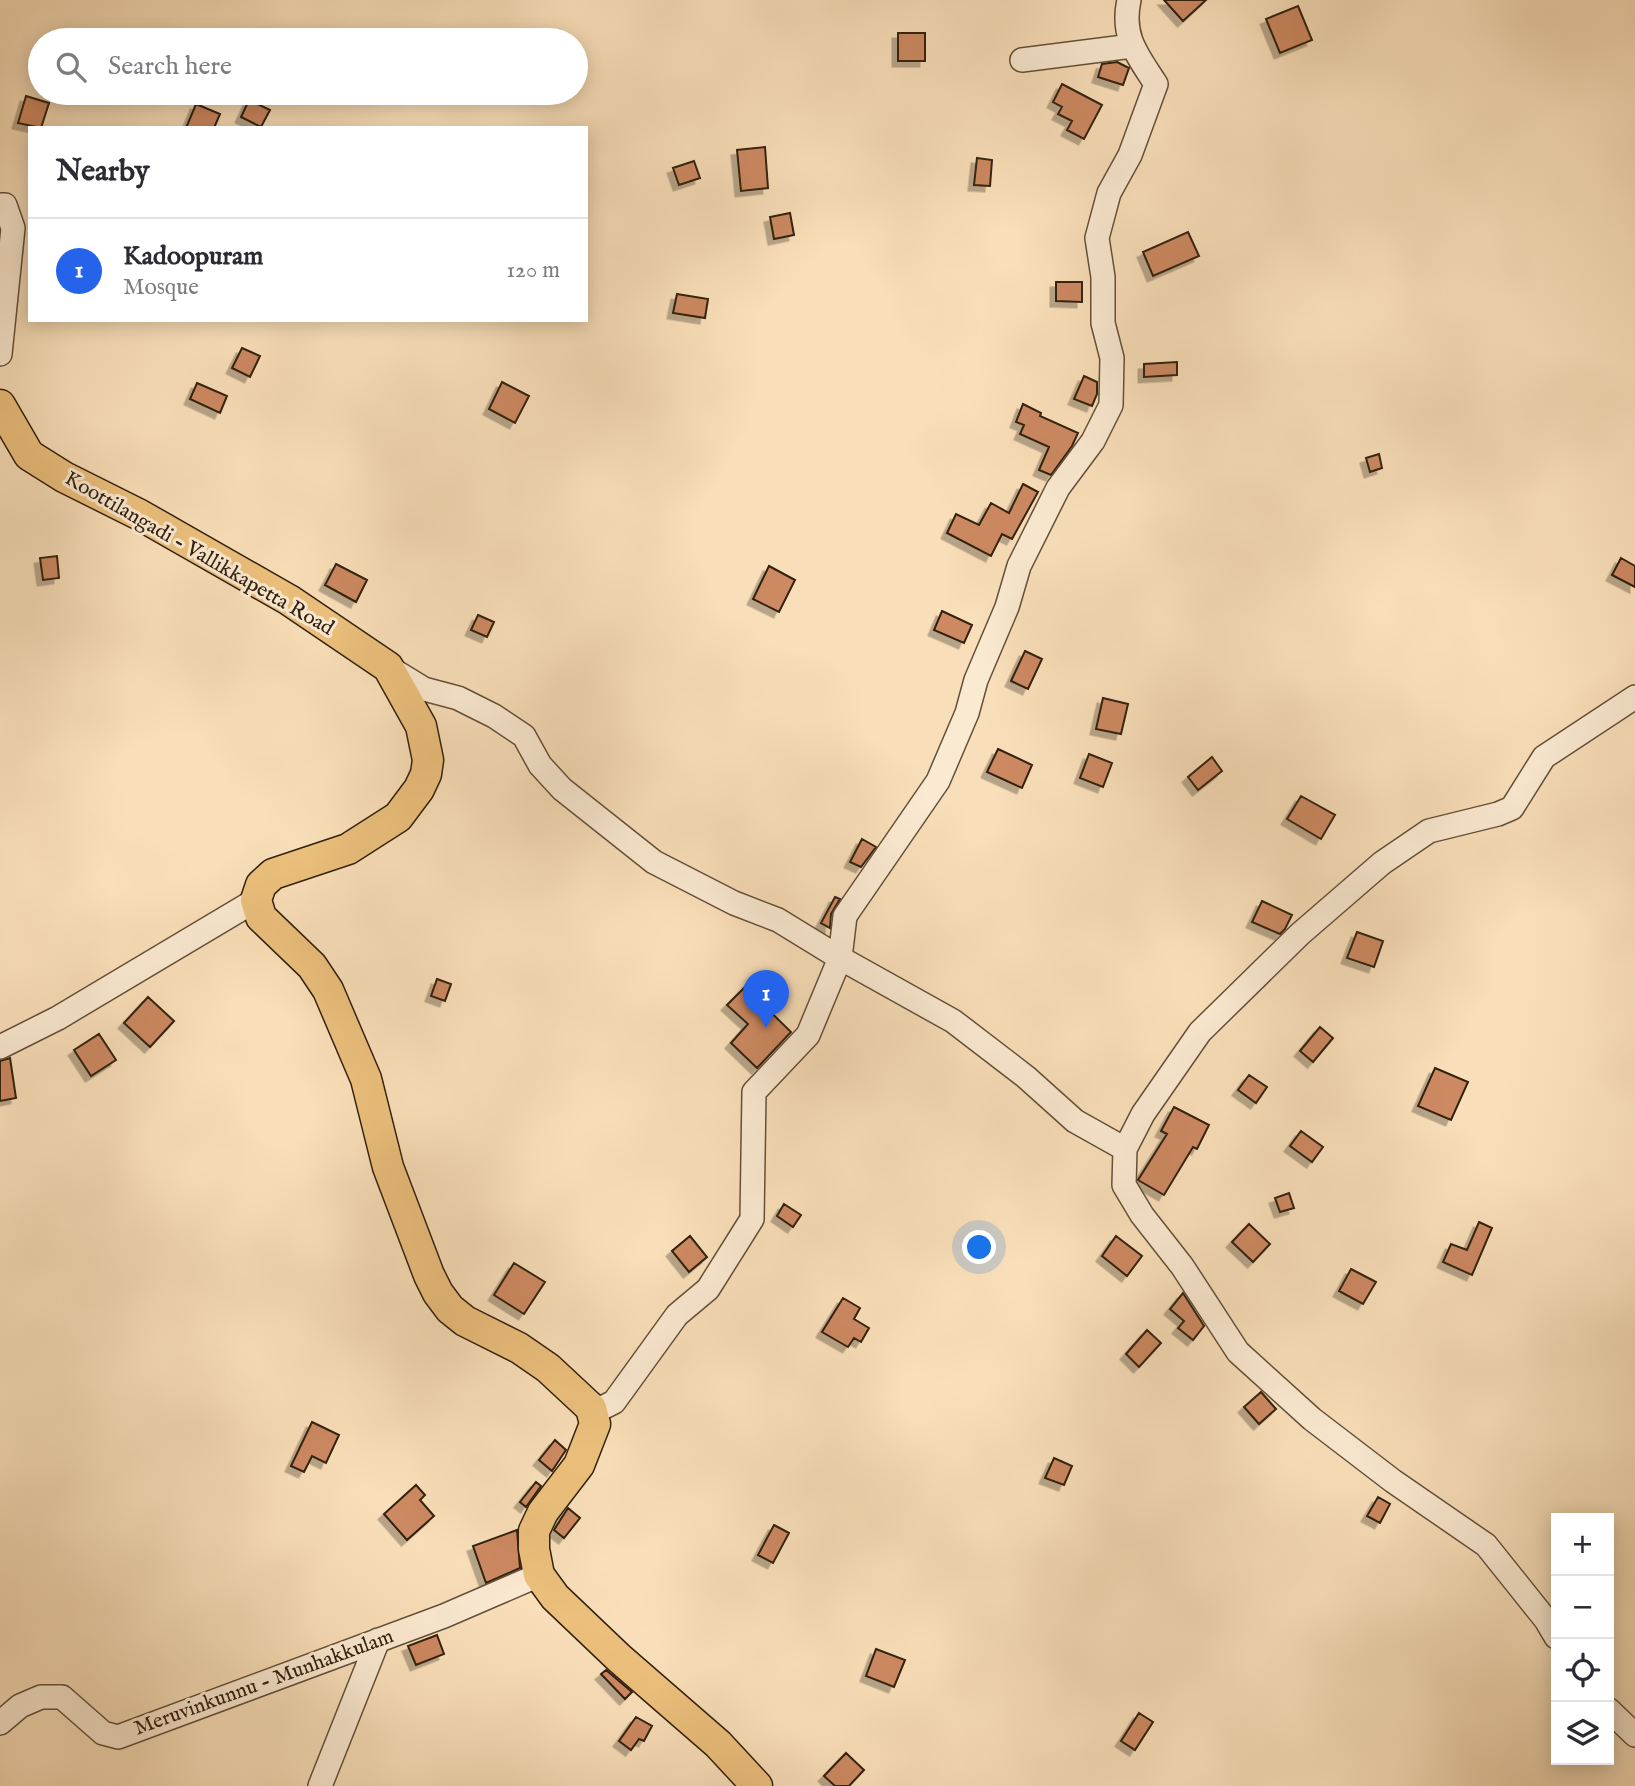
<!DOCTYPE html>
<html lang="en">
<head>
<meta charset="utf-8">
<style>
	:root { --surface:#fff; --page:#f2f2f3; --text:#2b2b33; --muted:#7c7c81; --line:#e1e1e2; --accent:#2563eb }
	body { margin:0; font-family:"IM FELL English",serif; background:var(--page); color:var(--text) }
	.controls { position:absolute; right:21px; bottom:21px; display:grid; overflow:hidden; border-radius:0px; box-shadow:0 4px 18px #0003 }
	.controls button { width:63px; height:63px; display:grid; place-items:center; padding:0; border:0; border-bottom:2px solid var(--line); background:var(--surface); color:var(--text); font:35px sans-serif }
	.you { position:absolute; left:980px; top:1248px; width:24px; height:24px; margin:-18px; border:5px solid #fff; border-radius:50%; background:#1a73e8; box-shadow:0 0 0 10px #1a73e833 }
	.badge { display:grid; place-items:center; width:46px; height:46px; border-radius:50%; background:var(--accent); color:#fff; font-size:23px; font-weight:700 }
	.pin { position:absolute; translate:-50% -58px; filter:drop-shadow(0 2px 4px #0008) }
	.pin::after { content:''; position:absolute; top:37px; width:24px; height:21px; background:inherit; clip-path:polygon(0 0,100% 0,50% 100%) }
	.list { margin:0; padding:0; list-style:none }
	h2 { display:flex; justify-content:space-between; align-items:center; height:91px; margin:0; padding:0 28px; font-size:30px }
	h2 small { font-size:23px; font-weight:400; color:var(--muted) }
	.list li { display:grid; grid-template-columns:46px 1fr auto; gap:21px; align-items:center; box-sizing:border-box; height:105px; padding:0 28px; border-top:2px solid var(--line) }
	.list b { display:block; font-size:26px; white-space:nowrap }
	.list p { margin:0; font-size:23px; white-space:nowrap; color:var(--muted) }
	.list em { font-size:23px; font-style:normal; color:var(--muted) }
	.icon { flex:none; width:38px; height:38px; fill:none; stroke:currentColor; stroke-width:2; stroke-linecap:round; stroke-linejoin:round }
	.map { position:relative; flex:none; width:1635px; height:1786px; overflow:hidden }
	.search { position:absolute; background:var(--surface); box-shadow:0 4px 18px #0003; left:28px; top:28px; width:560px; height:77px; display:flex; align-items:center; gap:18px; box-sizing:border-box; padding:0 24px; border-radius:38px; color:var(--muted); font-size:26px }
	.panel { position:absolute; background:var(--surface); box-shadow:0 4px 18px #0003; left:28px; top:126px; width:560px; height:196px; border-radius:0px }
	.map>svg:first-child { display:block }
	.building { fill:#cd8962; stroke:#31200f; stroke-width:2; filter:url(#shadow) }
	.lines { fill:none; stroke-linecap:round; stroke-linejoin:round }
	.minor-casing { stroke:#63503a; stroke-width:26 }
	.major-casing { stroke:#31200f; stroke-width:33 }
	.minor { stroke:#fbead2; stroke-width:23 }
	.major { stroke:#ecc07c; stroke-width:30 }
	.labels { text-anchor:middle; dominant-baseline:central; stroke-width:6; stroke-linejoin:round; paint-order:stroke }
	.street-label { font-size:21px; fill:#31200f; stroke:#fbead2 }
</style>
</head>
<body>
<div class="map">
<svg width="1635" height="1786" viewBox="0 0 1635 1786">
	<defs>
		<filter id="shadow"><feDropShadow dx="-5.5" dy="5.5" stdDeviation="0" flood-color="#0004"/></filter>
	</defs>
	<rect width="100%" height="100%" fill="#f9dfb9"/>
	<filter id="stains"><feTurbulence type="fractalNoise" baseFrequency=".00286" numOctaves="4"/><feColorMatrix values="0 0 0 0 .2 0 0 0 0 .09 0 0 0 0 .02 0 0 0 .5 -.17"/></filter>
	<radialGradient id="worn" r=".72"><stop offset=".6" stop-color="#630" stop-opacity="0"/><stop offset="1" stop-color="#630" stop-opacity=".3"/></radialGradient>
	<path class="building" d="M1164,0H1206L1183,21Z
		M1298,6L1312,40L1280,53L1266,19Z
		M898,33H925V61H898Z
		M1117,62L1129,68L1123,85L1098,77L1102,64Z
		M1062,84L1102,105L1084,139L1067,130L1072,121L1058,114L1062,107L1053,102Z
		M26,96L49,103L41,128L18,123Z
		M249,100L270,110L261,127L241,117Z
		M196,104L220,114L214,128H186Z
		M765,147L768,188L741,191L737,150Z
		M977,158L992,160L990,186L974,185Z
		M694,161L700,178L679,185L673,168Z
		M790,213L794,235L774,239L770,217Z
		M1188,232L1199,256L1153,276L1143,252Z
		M1056,282H1082V302L1056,301Z
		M677,294L708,299L705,318L673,313Z
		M242,348L260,356L250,377L232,368Z
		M1177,362V375L1144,377V364Z
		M1084,376L1097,382V394L1092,406L1074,399Z
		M502,382L529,396L515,423L489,409Z
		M197,383L227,396L220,413L190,399Z
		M1023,404L1041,413L1040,416L1078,433L1072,446L1051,475L1039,470L1049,447L1020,434L1024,425L1016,422Z
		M1379,454L1382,468L1370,472L1366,458Z
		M1023,484L1038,492L1012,539L1002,534L991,556L947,533L956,514L979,525L991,503L1009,513Z
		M57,556L59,578L43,580L40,558Z
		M1621,558L1635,566V587L1612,575Z
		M336,564L367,580L356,602L325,585Z
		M769,566L795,580L779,612L753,599Z
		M942,611L972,625L964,643L934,630Z
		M478,615L494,622L487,637L471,630Z
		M1025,651L1042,659L1028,689L1011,681Z
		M1103,698L1128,704L1121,734L1096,729Z
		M998,749L1032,765L1022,788L987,772Z
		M1089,754L1112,763L1103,787L1080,778Z
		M1212,757L1222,771L1198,790L1188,777Z
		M1301,796L1335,815L1321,839L1287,819Z
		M862,839L876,847L861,867L850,862Z
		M835,897L840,899L831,914L830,928L821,923Z
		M1262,901L1292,915L1285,929L1280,934L1252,922Z
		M1357,932L1383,941L1374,967L1347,958Z
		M437,979L451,984L445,1001L431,996Z
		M745,987L791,1032L757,1068L731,1043L748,1024L727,1005Z
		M148,997L174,1021L150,1047L124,1023Z
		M1320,1027L1333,1038L1313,1062L1300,1051Z
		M99,1034L116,1060L91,1076L74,1050Z
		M10,1058L16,1098L0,1101V1061Z
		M1435,1068L1468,1082L1451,1120L1418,1106Z
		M1249,1075L1267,1087L1256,1103L1238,1090Z
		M1174,1107L1209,1125L1197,1149L1193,1147L1164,1195L1138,1180L1167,1134L1161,1131Z
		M1301,1131L1323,1147L1312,1162L1290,1146Z
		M1289,1193L1294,1208L1280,1212L1275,1198Z
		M784,1204L801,1215L793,1227L777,1216Z
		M1479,1222L1492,1228L1472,1275L1443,1262L1451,1244L1467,1250Z
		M1249,1224L1270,1244L1253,1262L1232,1242Z
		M690,1236L707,1257L689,1272L672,1251Z
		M1116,1236L1142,1256L1127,1276L1102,1256Z
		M514,1263L545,1282L524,1314L494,1295Z
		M1351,1269L1376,1282L1363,1304L1339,1291Z
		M1183,1293L1204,1326L1193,1340L1178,1328L1184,1321L1170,1309Z
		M843,1298L860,1308L854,1319L869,1328L861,1342L854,1338L848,1347L822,1332Z
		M1147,1330L1161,1343L1139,1367L1126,1354Z
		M1261,1392L1276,1409L1259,1424L1244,1407Z
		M312,1422L339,1435L326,1463L312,1456L304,1472L291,1466Z
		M555,1440L566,1450L552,1471L539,1460Z
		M1054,1458L1072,1466L1064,1485L1045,1478Z
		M536,1482L541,1486L526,1507L520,1502Z
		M416,1485L425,1495L420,1500L434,1516L407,1540L384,1514Z
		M1378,1497L1390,1504L1380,1523L1367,1516Z
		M568,1508L580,1518L564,1538L554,1530Z
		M774,1525L789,1533L773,1563L758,1555Z
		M517,1530L520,1568L486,1583L473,1546Z
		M437,1635L444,1654L416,1665L408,1646Z
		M876,1649L905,1660L894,1687L866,1676Z
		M606,1670L632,1692L625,1699L601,1674Z
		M1139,1713L1153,1722L1135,1750L1121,1741Z
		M636,1717L652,1726L644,1741L639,1739L631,1750L619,1741Z
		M846,1753L864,1770L849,1786H835L824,1776Z"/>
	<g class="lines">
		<defs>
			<path id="minor" d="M1022,60L1132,46
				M0,205H5L13,228L0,354
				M388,667L424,689L458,698L494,716L524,736L540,765L562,789L654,862L734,903L778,920L840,958L845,916L938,781L967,713L976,680L1007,607L1019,566L1058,488L1093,441L1111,405L1112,358L1103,323V277L1097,238L1109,193L1130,155L1156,84C1137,55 1121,36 1129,0
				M0,1047L58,1018L256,900
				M591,1408L604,1407L614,1402L677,1315L708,1289L752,1219L754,1092L808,1035L840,958L953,1021L1026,1077L1075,1121L1125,1149
				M1556,1637L1546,1620L1486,1545L1393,1481L1312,1419L1238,1352L1182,1266L1142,1215L1124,1185L1125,1149L1143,1114L1200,1032L1300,934L1382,863L1429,831L1498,814L1512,808L1544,757L1635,697
				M1609,1710L1635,1735
				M0,1723L20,1706L41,1697H62L103,1733L118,1737L444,1616L539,1575
				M320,1786L378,1640"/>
			<path id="major" d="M0,405L29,455L64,477L140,515L289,600L388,667L421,726L428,760L426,774L419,789L398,817L348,849L273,874L261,885L256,900L261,917L312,966L328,990L366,1079L388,1167L429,1275L438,1293L450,1309L465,1321L519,1348L548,1368L591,1408L595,1424L579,1465L543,1512L534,1531V1549L539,1575L555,1597L619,1658L718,1744L757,1786"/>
		</defs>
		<use href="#minor" class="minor-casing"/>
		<use href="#major" class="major-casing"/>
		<use href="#minor" class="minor"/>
		<use href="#major" class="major"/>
	</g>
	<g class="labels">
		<g class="street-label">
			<text transform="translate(199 554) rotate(30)">Koottilangadi - Vallikkapetta Road</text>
			<text transform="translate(264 1683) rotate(-20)">Meruvinkunnu - Munhakkulam</text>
		</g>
	</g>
	<rect width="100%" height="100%" filter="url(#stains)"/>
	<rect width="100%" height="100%" fill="url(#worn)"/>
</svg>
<div class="controls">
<button>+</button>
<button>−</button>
<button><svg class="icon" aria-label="locate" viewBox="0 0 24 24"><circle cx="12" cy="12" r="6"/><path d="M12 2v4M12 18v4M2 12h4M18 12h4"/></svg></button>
<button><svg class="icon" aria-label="layers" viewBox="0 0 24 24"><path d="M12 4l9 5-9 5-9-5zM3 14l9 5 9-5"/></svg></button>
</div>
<div class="you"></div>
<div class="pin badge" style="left:766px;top:1028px">1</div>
<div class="search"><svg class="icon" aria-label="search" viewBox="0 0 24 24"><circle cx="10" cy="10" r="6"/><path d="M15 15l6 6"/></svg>Search here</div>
<section class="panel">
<h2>Nearby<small></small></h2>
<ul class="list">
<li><span class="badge">1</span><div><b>Kadoopuram</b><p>Mosque</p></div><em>120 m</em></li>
</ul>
</section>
</div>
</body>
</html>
